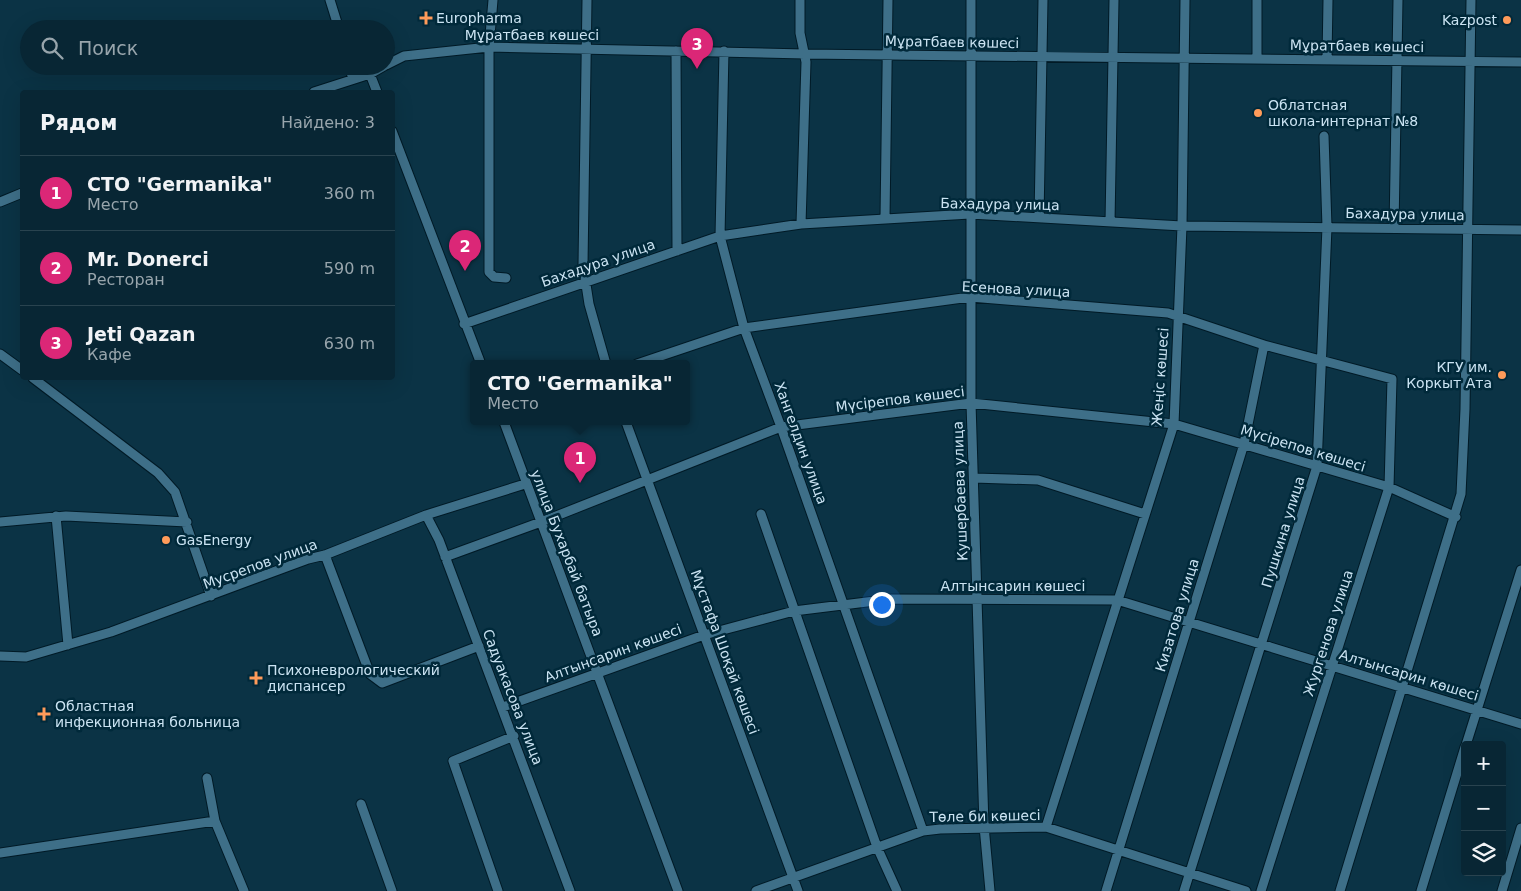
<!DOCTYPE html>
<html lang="ru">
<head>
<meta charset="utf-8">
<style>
	:root { --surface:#082634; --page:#112e3c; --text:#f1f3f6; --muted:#98a5ac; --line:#29434f; --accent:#db2777 }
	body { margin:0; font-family:"DejaVu Sans",sans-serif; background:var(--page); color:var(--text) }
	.controls { position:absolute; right:15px; bottom:15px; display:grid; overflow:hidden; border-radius:5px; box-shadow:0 5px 20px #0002 }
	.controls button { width:45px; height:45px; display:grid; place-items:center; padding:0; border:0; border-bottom:1px solid var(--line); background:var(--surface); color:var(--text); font:25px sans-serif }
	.you { position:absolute; left:881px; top:604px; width:18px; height:18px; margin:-12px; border:4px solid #fff; border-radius:50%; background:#1a73e8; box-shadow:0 0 0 8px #1a73e833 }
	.badge { display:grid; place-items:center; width:32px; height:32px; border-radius:50%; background:var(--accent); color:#fff; font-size:16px; font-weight:700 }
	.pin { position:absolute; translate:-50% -41px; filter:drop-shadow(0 1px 2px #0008) }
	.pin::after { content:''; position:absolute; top:26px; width:18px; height:15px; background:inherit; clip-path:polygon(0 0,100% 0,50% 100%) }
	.popup { position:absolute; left:470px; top:360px; width:220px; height:65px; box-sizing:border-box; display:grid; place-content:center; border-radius:5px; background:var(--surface); filter:drop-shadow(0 1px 4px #0005); font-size:16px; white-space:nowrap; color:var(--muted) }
	.popup b { font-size:19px; color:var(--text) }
	.popup::after { content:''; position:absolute; left:50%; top:100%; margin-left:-10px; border:10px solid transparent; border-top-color:var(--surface) }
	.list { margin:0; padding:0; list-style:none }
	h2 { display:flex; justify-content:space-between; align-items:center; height:65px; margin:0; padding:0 20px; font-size:21px }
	h2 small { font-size:16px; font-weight:400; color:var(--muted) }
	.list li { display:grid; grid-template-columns:32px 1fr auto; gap:15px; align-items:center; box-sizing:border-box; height:75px; padding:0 20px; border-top:1px solid var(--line) }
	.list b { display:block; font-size:19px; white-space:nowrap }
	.list p { margin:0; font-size:16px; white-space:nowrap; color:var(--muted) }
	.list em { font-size:16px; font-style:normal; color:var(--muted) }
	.icon { flex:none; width:28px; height:28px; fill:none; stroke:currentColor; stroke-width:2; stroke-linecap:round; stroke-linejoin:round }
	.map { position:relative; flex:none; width:1521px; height:891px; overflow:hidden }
	.search { position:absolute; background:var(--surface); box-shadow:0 5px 20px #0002; left:20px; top:20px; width:375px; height:55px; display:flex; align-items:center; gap:12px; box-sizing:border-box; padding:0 18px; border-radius:28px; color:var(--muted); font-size:19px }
	.panel { position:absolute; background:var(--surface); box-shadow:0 5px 20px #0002; left:20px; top:90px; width:375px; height:290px; border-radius:5px }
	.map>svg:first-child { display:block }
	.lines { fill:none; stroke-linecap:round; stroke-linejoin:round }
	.minor-casing { stroke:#011a26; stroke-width:11 }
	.minor { stroke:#3e6f88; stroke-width:9 }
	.poi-dot { fill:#ff9b5a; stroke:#00293a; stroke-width:2 }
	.labels { text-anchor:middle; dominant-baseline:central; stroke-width:5; stroke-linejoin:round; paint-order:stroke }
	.poi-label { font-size:14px; fill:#cae3f2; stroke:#00293a; text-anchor:start }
	.street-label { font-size:14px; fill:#cae3f2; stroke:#00293a }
</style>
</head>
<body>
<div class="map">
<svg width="1521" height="891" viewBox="0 0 1521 891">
	<rect width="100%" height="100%" fill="#0b3345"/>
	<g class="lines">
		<defs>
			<path id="minor" d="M330,0L339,29
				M493,0L489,47V272L494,277L506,278
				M587,0L583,265L589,304L606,364
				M800,0V33L806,62L801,224
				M971,0V403L984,826L990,891
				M676,51L677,251
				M724,51L720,236L744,328L781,427L923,831
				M1257,58V0
				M1327,59L1328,0
				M386,65L404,56L489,47L805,54L1521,62
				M349,66L353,79
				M370,74L377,92
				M314,92L370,74L384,66
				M392,131L481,364
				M0,202L22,193
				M885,218L888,0
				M1039,218L1043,0
				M1110,222L1114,0
				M1394,228L1398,0
				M464,324L720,236L801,224L970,214L1182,226L1521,230
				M0,354L22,370
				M637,364L744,328L970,297L1168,313L1264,345L1392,379L1389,487L1261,891
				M33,378L158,473L175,492L211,596
				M504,422L678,891
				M626,422L798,891
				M974,478L1038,480L1145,514
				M761,514L877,847L897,891
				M426,515L439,540L570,891
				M56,516L68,645
				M0,522L66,516L187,522
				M325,555L370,674L382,683L479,646
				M445,557L541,522L781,427L971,403L1174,424L1389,487L1456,517
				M0,656L26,657L111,632L308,559L325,555L426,515L525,484
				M503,707L704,635L794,611L891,599L1117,600L1521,724
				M1466,745L1521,570
				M207,778L215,821L244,891
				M361,804L392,891
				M1046,827L1174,424L1182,226L1185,0
				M0,853L215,821
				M498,891L453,761L514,736
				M756,891L923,831L940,829L1046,827L1246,891
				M1106,891L1244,444L1264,345
				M1184,891L1317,466L1327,227L1324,136
				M1340,891L1461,494L1465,409L1471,0
				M1421,891L1465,747
				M1502,891L1521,828"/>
		</defs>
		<use href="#minor" class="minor-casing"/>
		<use href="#minor" class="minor"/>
	</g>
	<g class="poi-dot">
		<path d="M423.5 10.5h5v5h5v5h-5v5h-5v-5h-5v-5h5z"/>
		<circle cx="1507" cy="20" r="5"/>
		<circle cx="1258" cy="113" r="5"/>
		<circle cx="1502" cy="375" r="5"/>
		<circle cx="166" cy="540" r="5"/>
		<path d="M253.5 670.5h5v5h5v5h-5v5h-5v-5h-5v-5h5z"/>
		<path d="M41.5 706.5h5v5h5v5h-5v5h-5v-5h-5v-5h5z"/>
	</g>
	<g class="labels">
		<g class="poi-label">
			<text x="436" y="18">Europharma</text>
			<text x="1497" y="20" text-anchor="end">Kazpost</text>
			<text x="1268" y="105">Облатсная<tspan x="1268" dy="16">школа-интернат №8</tspan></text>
			<text x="1492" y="367" text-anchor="end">КГУ им.<tspan x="1492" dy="16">Коркыт Ата</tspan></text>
			<text x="176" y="540">GasEnergy</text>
			<text x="267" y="670">Психоневрологический<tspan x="267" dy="16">диспансер</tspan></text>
			<text x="55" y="706">Областная<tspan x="55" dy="16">инфекционная больница</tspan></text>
		</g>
		<g class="street-label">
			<text x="532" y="35">Мұратбаев көшесі</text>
			<text transform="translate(952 42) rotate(1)">Мұратбаев көшесі</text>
			<text transform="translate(1357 46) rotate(1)">Мұратбаев көшесі</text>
			<text transform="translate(1000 204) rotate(1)">Бахадура улица</text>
			<text transform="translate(1405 214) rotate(1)">Бахадура улица</text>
			<text transform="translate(598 263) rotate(-19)">Бахадура улица</text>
			<text transform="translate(1016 289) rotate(3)">Есенова улица</text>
			<text transform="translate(1160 377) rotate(-86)">Жеңіс көшесі</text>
			<text transform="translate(900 399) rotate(-7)">Мүсірепов көшесі</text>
			<text transform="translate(801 443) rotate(70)">Хангелдин улица</text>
			<text transform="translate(1303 448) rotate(17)">Мүсірепов көшесі</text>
			<text transform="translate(960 491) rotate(-92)">Кушербаева улица</text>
			<text transform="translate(1283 532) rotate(-73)">Пушкина улица</text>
			<text transform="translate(567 553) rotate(69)">улица Бухарбай батыра</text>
			<text transform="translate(260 564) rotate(-20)">Мусрепов улица</text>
			<text x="1013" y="586">Алтынсарин көшесі</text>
			<text transform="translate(1177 615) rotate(-73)">Кизатова улица</text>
			<text transform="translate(1328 633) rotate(-72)">Жургенова улица</text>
			<text transform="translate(725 652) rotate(70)">Мұстафа Шоқай көшесі</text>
			<text transform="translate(613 653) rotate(-20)">Алтынсарин көшесі</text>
			<text transform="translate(1409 675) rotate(17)">Алтынсарин көшесі</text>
			<text transform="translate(513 697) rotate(69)">Садуакасова улица</text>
			<text transform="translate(985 816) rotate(-1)">Төле би көшесі</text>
		</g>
	</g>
</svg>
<div class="controls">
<button>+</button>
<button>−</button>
<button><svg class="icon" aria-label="layers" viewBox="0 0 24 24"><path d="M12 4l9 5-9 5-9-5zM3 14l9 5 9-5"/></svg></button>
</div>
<div class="you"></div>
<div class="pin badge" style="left:580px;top:483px">1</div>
<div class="popup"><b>СТО &quot;Germanika&quot;</b>Место</div>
<div class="pin badge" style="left:465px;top:271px">2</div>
<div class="pin badge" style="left:697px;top:69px">3</div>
<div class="search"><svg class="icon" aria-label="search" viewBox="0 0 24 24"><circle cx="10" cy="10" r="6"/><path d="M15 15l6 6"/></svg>Поиск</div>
<section class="panel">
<h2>Рядом<small>Найдено: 3</small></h2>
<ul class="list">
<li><span class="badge">1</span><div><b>СТО &quot;Germanika&quot;</b><p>Место</p></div><em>360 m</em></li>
<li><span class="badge">2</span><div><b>Mr. Donerci</b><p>Ресторан</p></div><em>590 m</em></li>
<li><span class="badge">3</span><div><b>Jeti Qazan</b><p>Кафе</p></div><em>630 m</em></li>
</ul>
</section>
</div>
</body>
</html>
